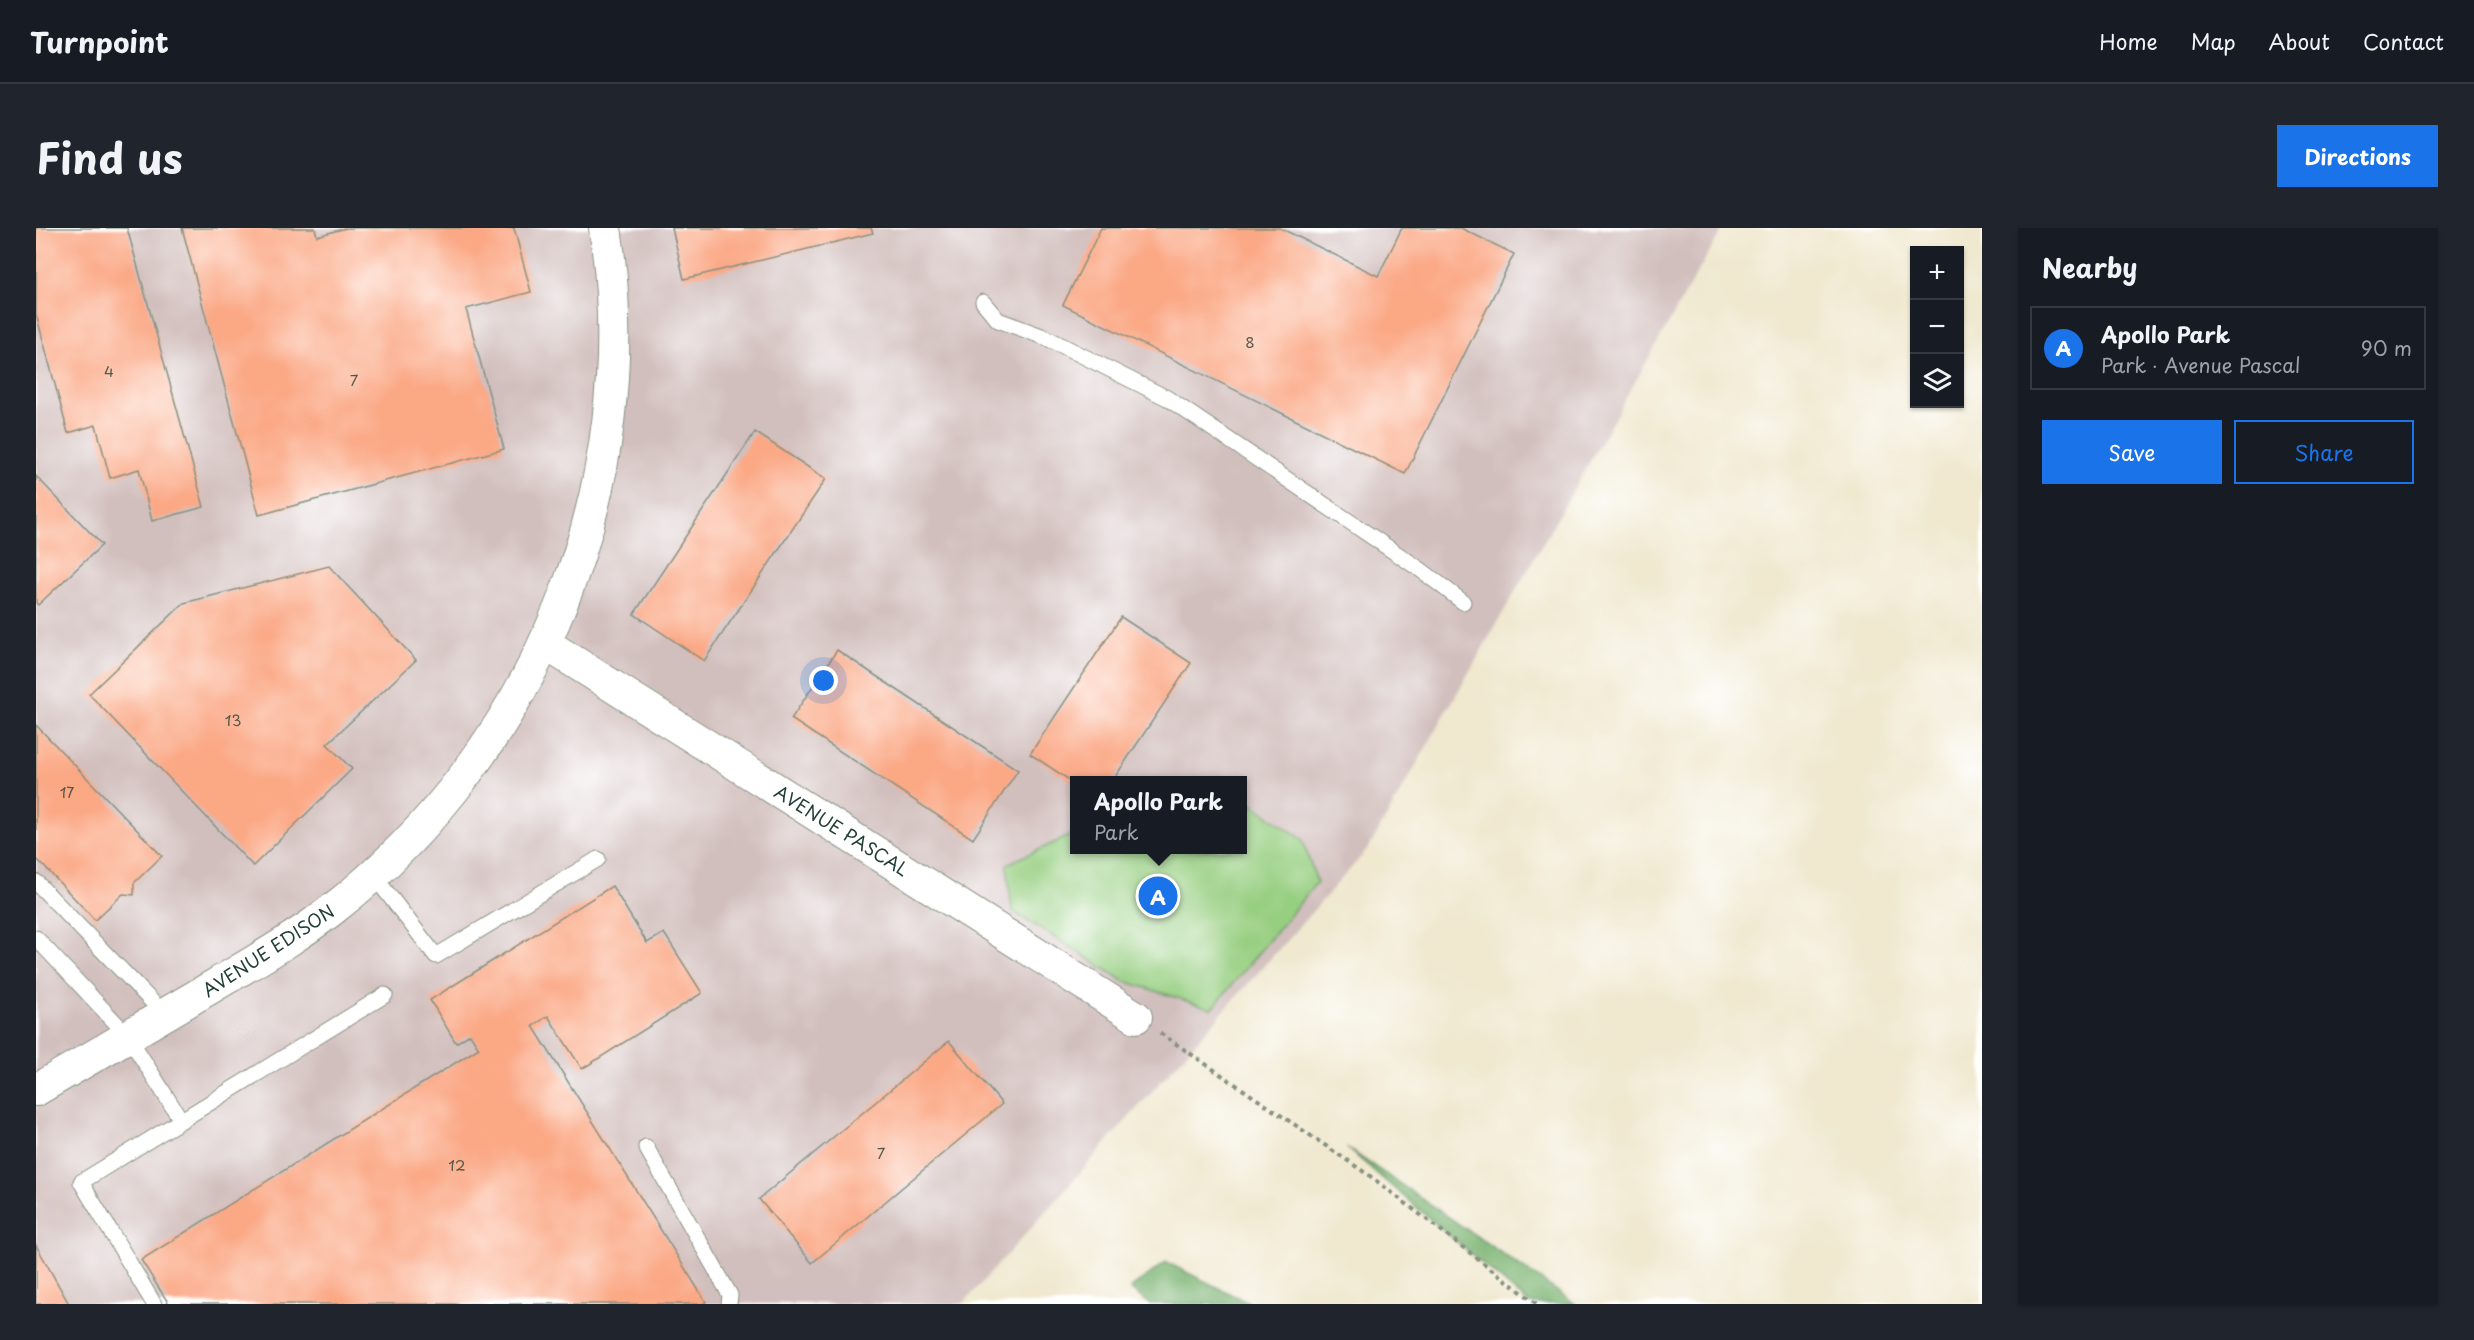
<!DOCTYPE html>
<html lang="en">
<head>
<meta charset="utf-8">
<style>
	:root { --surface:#171b24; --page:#20242c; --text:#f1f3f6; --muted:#9ea1a6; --line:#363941; --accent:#1a73e8 }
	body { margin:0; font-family:"Playpen Sans",sans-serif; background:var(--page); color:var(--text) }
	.controls { position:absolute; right:18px; top:18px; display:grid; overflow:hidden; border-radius:0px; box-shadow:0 2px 4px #0004 }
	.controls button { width:54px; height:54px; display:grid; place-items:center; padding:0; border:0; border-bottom:2px solid var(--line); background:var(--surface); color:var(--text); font:30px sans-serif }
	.you { position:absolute; left:788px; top:453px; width:21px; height:21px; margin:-15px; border:4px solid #fff; border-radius:50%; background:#1a73e8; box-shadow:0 0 0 9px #1a73e833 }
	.badge { display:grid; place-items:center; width:39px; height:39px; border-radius:50%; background:var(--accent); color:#fff; font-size:20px; font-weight:700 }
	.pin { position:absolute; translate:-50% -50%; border:3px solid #fff; box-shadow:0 2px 6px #0006 }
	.popup { position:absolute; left:1034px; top:548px; width:177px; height:78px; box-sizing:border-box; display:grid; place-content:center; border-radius:0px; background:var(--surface); filter:drop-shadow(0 2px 4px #0005); font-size:20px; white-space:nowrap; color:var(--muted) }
	.popup b { font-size:22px; color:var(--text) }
	.popup::after { content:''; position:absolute; left:50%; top:100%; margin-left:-12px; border:12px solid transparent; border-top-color:var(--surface) }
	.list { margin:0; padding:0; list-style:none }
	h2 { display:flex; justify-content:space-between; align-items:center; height:78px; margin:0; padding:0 24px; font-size:26px }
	h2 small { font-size:20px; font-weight:400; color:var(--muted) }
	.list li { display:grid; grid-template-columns:39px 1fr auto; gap:18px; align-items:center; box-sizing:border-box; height:84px; margin:0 12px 12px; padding:0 12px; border:2px solid var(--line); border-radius:0px }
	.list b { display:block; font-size:22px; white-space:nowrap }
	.list p { margin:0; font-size:20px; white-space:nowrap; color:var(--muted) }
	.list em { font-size:20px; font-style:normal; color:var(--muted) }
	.actions { display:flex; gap:12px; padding:18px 24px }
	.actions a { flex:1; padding:14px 0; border:2px solid var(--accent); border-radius:0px; text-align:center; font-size:21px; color:var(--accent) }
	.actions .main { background:var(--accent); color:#fff }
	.icon { flex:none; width:33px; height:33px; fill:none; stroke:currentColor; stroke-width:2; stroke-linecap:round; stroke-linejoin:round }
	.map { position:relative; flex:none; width:1946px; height:1076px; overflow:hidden; border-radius:0px }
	header { display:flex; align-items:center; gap:36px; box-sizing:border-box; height:84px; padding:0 30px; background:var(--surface); border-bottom:2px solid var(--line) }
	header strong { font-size:28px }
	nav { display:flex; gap:33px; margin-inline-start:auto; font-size:21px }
	.intro { display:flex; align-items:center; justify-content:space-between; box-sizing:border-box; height:144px; padding:0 36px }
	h1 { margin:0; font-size:42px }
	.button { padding:15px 27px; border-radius:0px; background:var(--accent); color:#fff; font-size:21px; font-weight:700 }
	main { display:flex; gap:36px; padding:0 36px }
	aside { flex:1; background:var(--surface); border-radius:0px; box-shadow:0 2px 4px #0004 }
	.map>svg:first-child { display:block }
	.industrial { fill:#d1bfbd; fill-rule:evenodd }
	.green { fill:#97cf81; stroke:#5b865a; stroke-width:1.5 }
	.forest { fill:#79b26f; stroke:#4c7852; stroke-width:1.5 }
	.building { fill:#fba885 }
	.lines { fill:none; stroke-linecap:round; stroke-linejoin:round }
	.lane-casing { stroke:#889282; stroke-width:17 }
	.street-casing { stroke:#889282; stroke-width:34 }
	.path { stroke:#889282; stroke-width:4; stroke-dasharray:4.5 4.5; stroke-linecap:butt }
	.lane { stroke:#fff; stroke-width:15 }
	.street { stroke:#fff; stroke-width:32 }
	.labels { text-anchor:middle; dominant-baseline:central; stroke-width:4.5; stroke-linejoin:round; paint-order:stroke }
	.number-label { font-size:15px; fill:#565848 }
	.street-label { font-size:18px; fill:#1f3d34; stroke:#fff }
</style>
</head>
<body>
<header>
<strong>Turnpoint</strong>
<nav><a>Home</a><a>Map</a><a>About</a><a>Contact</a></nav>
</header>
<div class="intro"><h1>Find us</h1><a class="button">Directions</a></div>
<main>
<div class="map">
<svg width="1946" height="1076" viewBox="0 0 1946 1076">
	<rect width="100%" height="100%" fill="#fff"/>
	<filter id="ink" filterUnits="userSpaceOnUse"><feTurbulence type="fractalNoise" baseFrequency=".0167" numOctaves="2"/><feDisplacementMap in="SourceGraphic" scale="12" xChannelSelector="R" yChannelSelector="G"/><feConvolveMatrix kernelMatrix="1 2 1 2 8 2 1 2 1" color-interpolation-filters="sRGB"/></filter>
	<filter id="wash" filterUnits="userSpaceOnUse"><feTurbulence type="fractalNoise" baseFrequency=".008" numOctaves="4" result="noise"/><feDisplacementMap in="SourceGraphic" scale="24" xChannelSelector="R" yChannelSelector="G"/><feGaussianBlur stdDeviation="1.35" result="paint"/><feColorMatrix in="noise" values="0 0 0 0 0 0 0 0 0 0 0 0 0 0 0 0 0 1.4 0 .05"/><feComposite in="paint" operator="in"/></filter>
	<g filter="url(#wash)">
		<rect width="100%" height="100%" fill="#f0e8cf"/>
		<path class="industrial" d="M0,0H1687L1332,621L927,1076H0ZM1038,552H1206V622H1038Z"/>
		<path class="green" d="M1206,569L1266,611L1281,654L1176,781L1088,753L976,683L971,636L1038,606V622H1206Z"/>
		<path class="forest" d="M1310,919L1537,1074L1539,1076H1493Z
			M1130,1034L1215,1076H1114L1094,1061Z"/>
		<g id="blocks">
			<path class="building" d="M0,0H91L168,279L116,293L103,241L74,250L60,197L32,205L0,86Z
				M146,0H279L281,8L310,0H478L495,64L430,81L468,221L223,287Z
				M636,0H835L837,5L648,51Z
				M1065,0H1244L1342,48L1366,0H1425L1478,26L1369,246L1027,77Z
				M719,204L790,251L668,433L598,386Z
				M0,248L66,317L2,377L0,375Z
				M293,338L380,432L291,516L316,541L217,638L53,466L148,375Z
				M1085,389L1155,435L1077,552H1038V555L994,526Z
				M801,422L982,542L937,611L755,491Z
				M0,497L126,628L98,655V667L87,666L59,692L0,630Z
				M576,658L611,715L628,705L666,765L546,841L512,788L497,798L670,1074L666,1076H133L105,1032L443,820L434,806L420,815L394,772Z
				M913,813L966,876L776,1035L723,971Z
				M0,1017L33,1076H0Z"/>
		</g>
	</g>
	<g filter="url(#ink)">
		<use href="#blocks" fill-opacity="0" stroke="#889282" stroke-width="1.5"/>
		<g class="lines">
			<defs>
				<path id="lane" d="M947,74L962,92L1011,110L1131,170L1385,342L1427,374
					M338,648L400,728L562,631
					M0,654L129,787
					M0,710L92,808L145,892
					M610,919L694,1067L693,1076
					M118,1076L45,954L349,767"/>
				<path id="street" d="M510,416L1100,789
					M0,862C60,827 120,792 179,757C219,733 260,710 297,681C502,521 609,258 569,0"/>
			</defs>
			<use href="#lane" class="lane-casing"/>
			<use href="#street" class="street-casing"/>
			<path class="path" d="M1124,805L1334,948L1501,1076"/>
			<use href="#lane" class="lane"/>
			<use href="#street" class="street"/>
		</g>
	</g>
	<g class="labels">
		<g class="number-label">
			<text x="1214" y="113">8</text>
			<text x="73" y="142">4</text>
			<text x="318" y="151">7</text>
			<text x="197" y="491">13</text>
			<text x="31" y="563">17</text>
			<text x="845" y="924">7</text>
			<text x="421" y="936">12</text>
		</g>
		<g class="street-label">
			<text transform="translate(806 602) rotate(32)">AVENUE PASCAL</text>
			<text transform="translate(232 722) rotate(-33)">AVENUE EDISON</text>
		</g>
	</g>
</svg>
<div class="controls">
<button>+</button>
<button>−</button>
<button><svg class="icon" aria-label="layers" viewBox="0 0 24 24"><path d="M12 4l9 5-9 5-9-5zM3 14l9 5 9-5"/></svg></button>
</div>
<div class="you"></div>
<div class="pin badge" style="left:1122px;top:668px">A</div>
<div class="popup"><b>Apollo Park</b>Park</div>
</div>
<aside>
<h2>Nearby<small></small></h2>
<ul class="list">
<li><span class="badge">A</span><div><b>Apollo Park</b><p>Park · Avenue Pascal</p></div><em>90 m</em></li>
</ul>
<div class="actions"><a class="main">Save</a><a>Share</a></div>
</aside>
</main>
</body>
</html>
